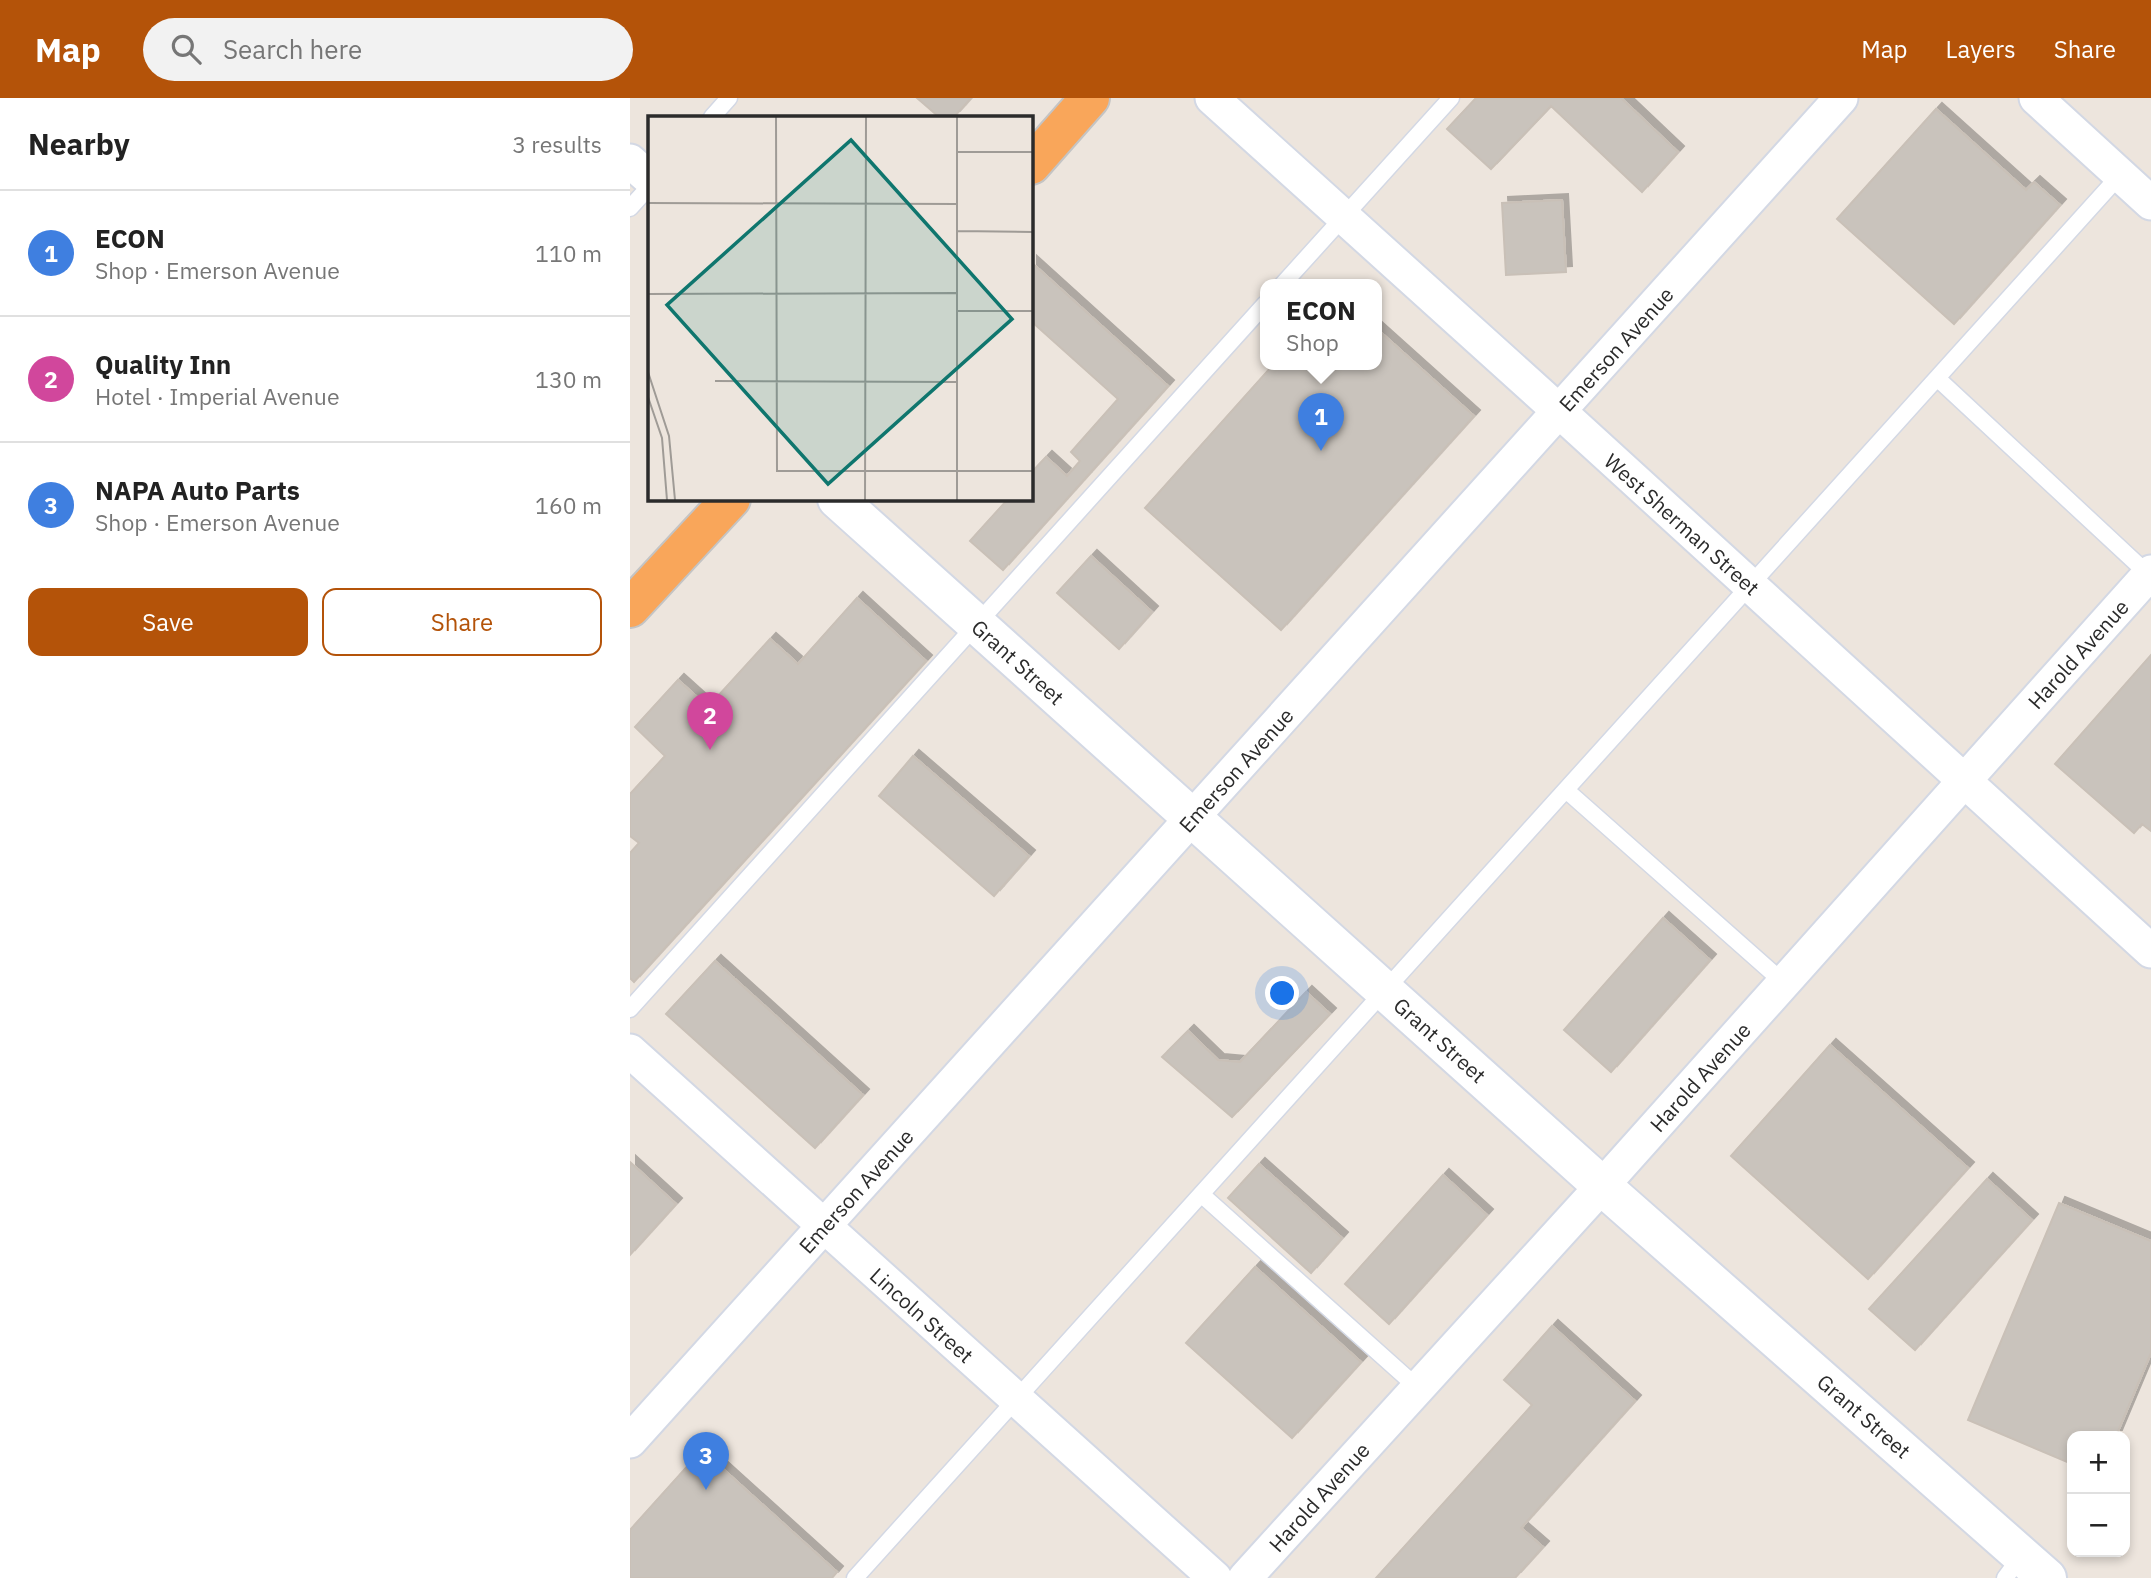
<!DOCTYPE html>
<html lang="en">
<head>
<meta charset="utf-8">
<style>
	:root { --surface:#fff; --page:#f2f2f2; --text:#222; --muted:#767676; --line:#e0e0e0; --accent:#b45309 }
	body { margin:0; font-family:"IBM Plex Sans",sans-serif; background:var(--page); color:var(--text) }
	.controls { position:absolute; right:21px; bottom:21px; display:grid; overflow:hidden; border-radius:14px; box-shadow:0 4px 10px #0003 }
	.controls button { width:63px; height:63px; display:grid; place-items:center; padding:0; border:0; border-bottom:2px solid var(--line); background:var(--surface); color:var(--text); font:35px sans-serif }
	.you { position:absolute; left:653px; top:896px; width:24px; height:24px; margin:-18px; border:5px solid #fff; border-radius:50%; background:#1a73e8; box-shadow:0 0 0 10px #1a73e833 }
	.badge { display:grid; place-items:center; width:46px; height:46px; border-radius:50%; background:var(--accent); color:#fff; font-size:23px; font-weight:700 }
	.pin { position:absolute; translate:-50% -58px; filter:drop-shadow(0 2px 4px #0008) }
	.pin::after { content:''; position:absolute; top:37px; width:24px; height:21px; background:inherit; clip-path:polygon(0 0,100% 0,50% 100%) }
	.popup { position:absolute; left:630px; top:181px; width:122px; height:91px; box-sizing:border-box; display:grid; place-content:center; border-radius:14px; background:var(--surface); filter:drop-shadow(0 2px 5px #0005); font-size:23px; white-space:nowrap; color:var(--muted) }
	.popup b { font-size:26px; color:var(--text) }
	.popup::after { content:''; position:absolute; left:50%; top:100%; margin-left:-14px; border:14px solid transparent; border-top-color:var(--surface) }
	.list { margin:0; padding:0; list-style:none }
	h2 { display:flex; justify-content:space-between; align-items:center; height:91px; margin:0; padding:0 28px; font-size:30px }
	h2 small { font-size:23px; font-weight:400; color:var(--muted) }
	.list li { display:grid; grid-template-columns:46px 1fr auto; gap:21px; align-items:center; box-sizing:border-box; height:126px; padding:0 28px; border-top:2px solid var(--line) }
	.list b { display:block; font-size:26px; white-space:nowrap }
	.list p { margin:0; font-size:23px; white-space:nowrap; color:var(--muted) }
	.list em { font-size:23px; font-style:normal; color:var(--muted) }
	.actions { display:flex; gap:14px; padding:21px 28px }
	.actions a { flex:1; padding:16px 0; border:2px solid var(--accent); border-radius:14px; text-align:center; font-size:24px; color:var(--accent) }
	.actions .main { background:var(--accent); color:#fff }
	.icon { flex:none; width:38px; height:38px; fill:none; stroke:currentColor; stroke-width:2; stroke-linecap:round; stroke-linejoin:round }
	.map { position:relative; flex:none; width:1521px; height:1480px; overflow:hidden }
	header { display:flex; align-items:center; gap:42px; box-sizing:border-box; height:98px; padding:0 35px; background:var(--accent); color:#fff }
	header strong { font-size:33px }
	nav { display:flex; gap:38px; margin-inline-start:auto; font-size:24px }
	.search { width:490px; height:63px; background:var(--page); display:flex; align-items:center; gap:18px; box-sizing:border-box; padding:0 24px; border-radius:38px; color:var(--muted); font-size:26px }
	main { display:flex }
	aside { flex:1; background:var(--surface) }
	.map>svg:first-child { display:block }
	.building { fill:#c9c3bc; stroke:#c9c0b7; stroke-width:2; filter:url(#shadow) }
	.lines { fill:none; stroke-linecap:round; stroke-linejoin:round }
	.service-casing { stroke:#d3d8e4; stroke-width:19 }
	.minor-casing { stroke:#d3d8e4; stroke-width:37 }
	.tertiary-casing { stroke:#d3d8e4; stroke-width:42 }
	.trunk-casing { stroke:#c4c4c4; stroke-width:42 }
	.service { stroke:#fff; stroke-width:16 }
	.minor { stroke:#fff; stroke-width:33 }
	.tertiary { stroke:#fff; stroke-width:38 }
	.trunk { stroke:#f9a65a; stroke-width:38 }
	.labels { text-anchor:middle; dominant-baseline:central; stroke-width:5; stroke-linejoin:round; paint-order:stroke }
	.street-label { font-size:21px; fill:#2b2b2b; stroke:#fff }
	.inset-road { fill:none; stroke:#9f9b96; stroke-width:2 }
	.view { fill:#0f766e; fill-opacity:0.15; stroke:#0f766e; stroke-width:3.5 }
	.inset-edge { fill:none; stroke:#2b2b2b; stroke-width:3.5 }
</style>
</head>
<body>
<header>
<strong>Map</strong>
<div class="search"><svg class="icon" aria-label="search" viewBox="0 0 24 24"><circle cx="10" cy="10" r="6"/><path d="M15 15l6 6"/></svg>Search here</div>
<nav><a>Map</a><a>Layers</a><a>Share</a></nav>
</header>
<main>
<aside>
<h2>Nearby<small>3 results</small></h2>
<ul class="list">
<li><span class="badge" style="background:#3f7fe0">1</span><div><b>ECON</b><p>Shop · Emerson Avenue</p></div><em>110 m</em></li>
<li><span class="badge" style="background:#d1479c">2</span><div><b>Quality Inn</b><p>Hotel · Imperial Avenue</p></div><em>130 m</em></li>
<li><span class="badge" style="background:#3f7fe0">3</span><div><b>NAPA Auto Parts</b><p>Shop · Emerson Avenue</p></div><em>160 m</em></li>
</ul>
<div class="actions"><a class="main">Save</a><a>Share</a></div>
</aside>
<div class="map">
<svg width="1521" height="1480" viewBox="0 0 1521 1480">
	<defs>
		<filter id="shadow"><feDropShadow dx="6" dy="-6" stdDeviation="0" flood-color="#0004"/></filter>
	</defs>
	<rect width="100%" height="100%" fill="#ede5dd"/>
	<path class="building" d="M287,0H341L324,19H309Z
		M846,0H991L1048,54L1012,94L921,8L861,71L817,31Z
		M1306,11L1396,92L1404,84L1430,107L1324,226L1207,121Z
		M932,102L936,174L876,177L872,105Z
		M401,164L538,288L373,472L340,443L378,401H401V375L416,359L437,378L450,363L441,354L488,301L401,223Z
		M747,231L844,318L651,532L515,410L643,267H747Z
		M461,458L522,514L489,551L427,495Z
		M227,500L296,563L4,884L0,880V755L9,745L0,738V696L35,658L5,629L48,582L78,609L140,541L168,566Z
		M1521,557V733L1512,726L1504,735L1425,666Z
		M283,658L399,758L364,798L249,698Z
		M1033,820L1080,862L981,974L934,932Z
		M85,863L233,997L185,1050L36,916Z
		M676,894L700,916L602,1019L532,959L558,933L588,962L610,964Z
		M1200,947L1338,1070L1238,1181L1101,1058Z
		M0,1064L46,1106L0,1157Z
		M629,1066L712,1140L681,1175L598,1100Z
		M813,1077L857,1117L759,1226L715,1186Z
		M1357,1081L1402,1122L1285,1252L1239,1211Z
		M1429,1105L1521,1143V1255L1486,1338H1442V1366L1338,1322Z
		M625,1169L731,1264L662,1340L556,1245Z
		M922,1228L1005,1303L891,1430L913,1449L885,1480H746L902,1307L874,1282Z
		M72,1352L207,1474L202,1480H0V1432Z"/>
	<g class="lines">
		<defs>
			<path id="service" d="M82,19L99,0
				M0,110L19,89
				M652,187L821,0
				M1307,280L1519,477
				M936,692L1154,885
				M0,911L635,206
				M571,1096L788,1290
				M225,1480L1490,77
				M1375,1480L1392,1457"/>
			<path id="minor" d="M582,0L930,314L1521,853
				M1406,0L1521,105
				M0,63L19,80
				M0,953L585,1480
				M0,1343L1211,0
				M615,1480L972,1088L1521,474"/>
			<path id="tertiary" d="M207,401L972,1088L1417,1480"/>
			<path id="trunk" d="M401,67L460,0
				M0,510L101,401"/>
		</defs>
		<use href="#service" class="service-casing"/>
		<use href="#minor" class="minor-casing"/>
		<use href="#tertiary" class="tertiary-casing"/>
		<use href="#trunk" class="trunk-casing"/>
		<use href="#service" class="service"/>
		<use href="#minor" class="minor"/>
		<use href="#tertiary" class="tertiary"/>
		<use href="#trunk" class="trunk"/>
	</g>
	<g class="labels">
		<g class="street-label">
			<text transform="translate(986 251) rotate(-48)">Emerson Avenue</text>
			<text transform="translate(1052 426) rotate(42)">West Sherman Street</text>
			<text transform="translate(1448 556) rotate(-48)">Harold Avenue</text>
			<text transform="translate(388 564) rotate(42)">Grant Street</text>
			<text transform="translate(606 672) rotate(-48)">Emerson Avenue</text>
			<text transform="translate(810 942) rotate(42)">Grant Street</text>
			<text transform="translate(1070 979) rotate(-48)">Harold Avenue</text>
			<text transform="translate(226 1093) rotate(-48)">Emerson Avenue</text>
			<text transform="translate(292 1217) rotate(42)">Lincoln Street</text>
			<text transform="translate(1234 1318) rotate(41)">Grant Street</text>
			<text transform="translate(689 1399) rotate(-48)">Harold Avenue</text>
		</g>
	</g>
	<g transform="translate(18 18)">
		<rect width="385" height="385" fill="#ede5dd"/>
		<path class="inset-road" d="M128,1L129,355H385M309,1V384M308,36H385M0,87L308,88M309,115L385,116M0,178L308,177M308,195H385M0,256L21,320L27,384M67,265L308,266M0,281L14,322L19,384M217,384L218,1"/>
		<path class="view" d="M203,24L364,203L180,368L19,189Z"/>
		<rect width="385" height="385" class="inset-edge"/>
	</g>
</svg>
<div class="controls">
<button>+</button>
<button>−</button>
</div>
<div class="you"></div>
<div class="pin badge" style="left:691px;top:353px;background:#3f7fe0">1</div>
<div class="popup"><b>ECON</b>Shop</div>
<div class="pin badge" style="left:80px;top:652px;background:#d1479c">2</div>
<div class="pin badge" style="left:76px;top:1392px;background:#3f7fe0">3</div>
</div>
</main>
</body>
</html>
